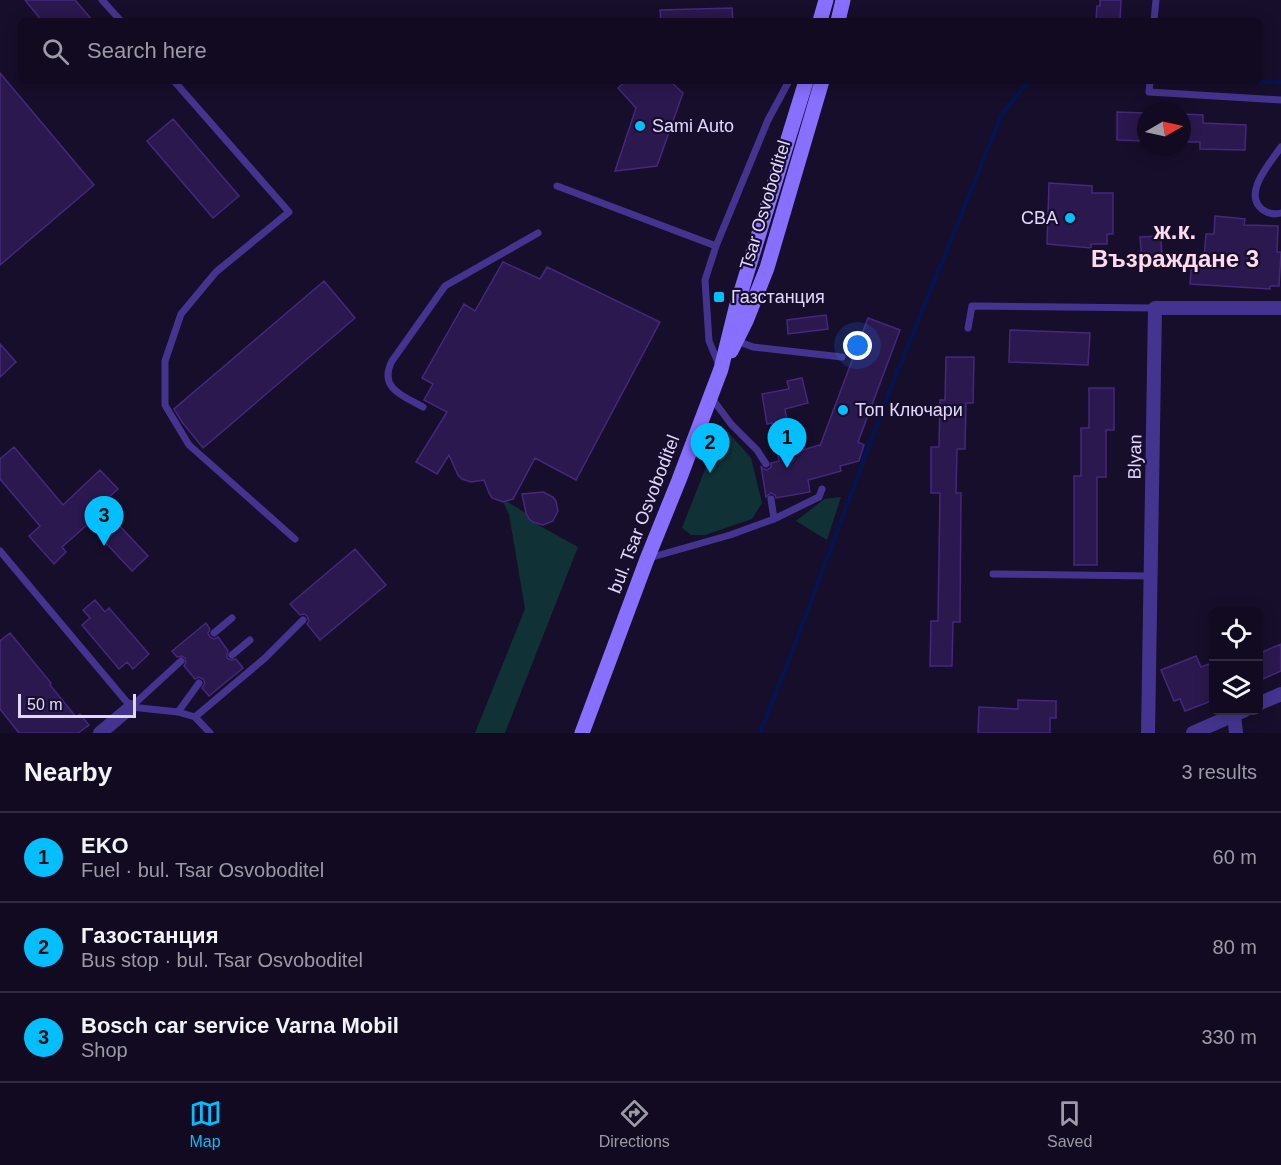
<!DOCTYPE html>
<html lang="en">
<head>
<meta charset="utf-8">
<style>
	:root { --surface:#110a20; --page:#1a1329; --text:#f1f3f6; --muted:#9c9aa5; --line:#302b3e; --accent:#04bfff }
	body { margin:0; font-family:Helvetica,sans-serif; background:var(--page); color:var(--text) }
	.controls { position:absolute; right:18px; bottom:18px; display:grid; overflow:hidden; border-radius:9px; box-shadow:0 3px 15px #0003 }
	.controls button { width:54px; height:54px; display:grid; place-items:center; padding:0; border:0; border-bottom:2px solid var(--line); background:var(--surface); color:var(--text); font:30px sans-serif }
	.compass { position:absolute; left:1137px; top:102px; width:54px; height:54px; border-radius:50%; background:var(--surface); box-shadow:0 3px 15px #0003; rotate:81deg }
	.scale { position:absolute; left:18px; bottom:15px; width:118px; box-sizing:border-box; padding-left:6px; border:3px solid #e2d8ff; border-top:0; font-size:16px; line-height:21px; white-space:nowrap; color:#e2d8ff; -webkit-text-stroke:4px #170e2b; paint-order:stroke }
	.you { position:absolute; left:858px; top:346px; width:21px; height:21px; margin:-15px; border:4px solid #fff; border-radius:50%; background:#1a73e8; box-shadow:0 0 0 9px #1a73e833 }
	.badge { display:grid; place-items:center; width:39px; height:39px; border-radius:50%; background:var(--accent); color:#111; font-size:20px; font-weight:700 }
	.pin { position:absolute; translate:-50% -50px; filter:drop-shadow(0 2px 3px #0008) }
	.pin::after { content:''; position:absolute; top:32px; width:21px; height:18px; background:inherit; clip-path:polygon(0 0,100% 0,50% 100%) }
	.list { margin:0; padding:0; list-style:none }
	h2 { display:flex; justify-content:space-between; align-items:center; height:78px; margin:0; padding:0 24px; font-size:26px }
	h2 small { font-size:20px; font-weight:400; color:var(--muted) }
	.list li { display:grid; grid-template-columns:39px 1fr auto; gap:18px; align-items:center; box-sizing:border-box; height:90px; padding:0 24px; border-top:2px solid var(--line) }
	.list b { display:block; font-size:22px; white-space:nowrap }
	.list p { margin:0; font-size:20px; white-space:nowrap; color:var(--muted) }
	.list em { font-size:20px; font-style:normal; color:var(--muted) }
	.icon { flex:none; width:33px; height:33px; fill:none; stroke:currentColor; stroke-width:2; stroke-linecap:round; stroke-linejoin:round }
	.map { position:relative; flex:none; width:1281px; height:733px; overflow:hidden }
	.search { position:absolute; background:var(--surface); box-shadow:0 3px 15px #0003; left:18px; right:18px; top:18px; height:66px; display:flex; align-items:center; gap:15px; box-sizing:border-box; padding:0 21px; border-radius:9px; color:var(--muted); font-size:22px }
	.sheet { height:348px; background:var(--surface) }
	nav { display:flex; justify-content:space-around; align-items:center; box-sizing:border-box; height:84px; border-top:2px solid var(--line); background:var(--surface); font-size:16px; color:var(--muted) }
	nav a { display:grid; justify-items:center; gap:3px }
	nav .on { color:var(--accent) }
	.map>svg:first-child { display:block }
	.green { fill:#103136 }
	.lines { fill:none; stroke-linecap:round; stroke-linejoin:round }
	.stream { stroke:#05144d; stroke-width:4.5 }
	.building { fill:#2b184e; stroke:#45277d; stroke-width:1.5 }
	.lane { stroke:#45348f; stroke-width:7 }
	.street { stroke:#45348f; stroke-width:14 }
	.secondary { stroke:#896fff; stroke-width:15 }
	.poi-dot { fill:#04bfff; stroke:#170e2b; stroke-width:2 }
	.labels { text-anchor:middle; dominant-baseline:central; stroke-width:4.5; stroke-linejoin:round; paint-order:stroke }
	.poi-label { font-size:18px; fill:#e2d8ff; stroke:#170e2b; text-anchor:start }
	.street-label { font-size:18px; fill:#e2d8ff; stroke:#170e2b }
	.district-label { font-size:24px; font-weight:bold; fill:#ffdaec; stroke:#170e2b }
</style>
</head>
<body>
<div class="map">
<svg width="1281" height="733" viewBox="0 0 1281 733">
	<rect width="100%" height="100%" fill="#170e2b"/>
	<path class="green" d="M724,429L728,432L751,458L762,503L752,519L705,535H691L682,528L720,431Z
		M841,497L827,540L796,521L824,499Z
		M503,502H508L527,514L533,522L578,547L505,733H475L525,609L509,514Z"/>
	<g class="lines">
		<path class="stream" d="M1218,81L1281,82
			M760,733L796,642L886,400L1002,114L1026,84L1035,81"/>
	</g>
	<path class="building" d="M25,0H75L93,21H42Z
		M1100,0H1121L1120,21H1096L1097,6H1100Z
		M732,8L733,21H661L660,10Z
		M0,73L94,185L0,265Z
		M626,81H670L683,93L657,166L615,171L636,108L618,88Z
		M1117,112L1146,113V141L1117,140Z
		M1182,114L1203,115V123L1246,125L1245,150L1200,149V142H1182Z
		M173,119L239,196L213,218L147,141Z
		M1049,183L1092,186V193H1113V234H1107V244H1091V248L1047,244Z
		M1215,216L1245,219L1244,225L1278,226L1277,252H1281L1279,286H1270V289L1190,284L1192,257L1204,258L1206,234H1214Z
		M1161,236L1162,262L1142,263L1140,237Z
		M503,262L540,279L547,267L660,322L576,480L535,458L513,499L503,502L492,498L489,493L484,480L471,482L462,479L458,475L449,455L437,474L416,462L447,412L424,400L433,384L422,378L464,304L475,311Z
		M324,281L355,318L203,448L182,422L174,409Z
		M826,315L828,329L788,334L787,320Z
		M868,318L900,330L858,442L864,445L859,461L840,466L841,471L808,480L810,492L776,498L775,495L771,493L766,497L761,466L763,469L767,470L771,467V463L779,461L772,423L767,424L762,394L789,389L787,381L802,378L808,403L785,409L793,453L819,445L820,446Z
		M1010,330L1090,333L1088,365L1009,362Z
		M0,344L16,362L0,377Z
		M946,357H974L973,403H966L965,449H957L956,493H961L960,622H953L952,666H930L931,621H938L940,493H931V447H939L940,400H945Z
		M1089,388H1114V430H1106V477H1097V565H1074V476H1081V428H1089Z
		M14,447L63,505L100,470L118,489L100,505L148,556L132,571L88,524L62,547L66,552L54,564L29,536L40,526L0,479V459Z
		M543,492L553,497L556,501L558,511L553,521L543,525L533,522L529,519L526,513L522,494Z
		M355,549L386,585L320,640L307,624L309,621L307,616L304,614L300,615L290,604Z
		M95,600L105,612L109,608L149,654L133,669L127,662L119,669L82,625L90,618L83,610Z
		M206,623L210,629L208,633L210,637L214,639L218,637L228,651L227,654V658L231,660L236,659L243,668L209,696L202,688L205,683L203,679L199,677L195,679L184,666L186,662L185,658L182,656L177,657L172,651Z
		M10,633L51,683L50,685L76,717L80,714L89,725L78,733H19L0,709V641Z
		M1281,644V671L1258,681V654Z
		M1196,656L1201,667L1214,662V700L1185,711L1180,699L1174,701L1161,670Z
		M1018,700L1056,701V718H1050V733H978L979,707L1018,709Z"/>
	<g class="lines">
		<path class="lane" d="M102,0L121,21
			M1154,21L1156,0
			M174,81L289,212L216,272L181,314L165,361V405L189,445L295,539
			M1150,81L1149,92L1281,100
			M1281,147C1271,162 1241,194 1263,210C1269,214 1274,215 1281,213
			M557,186L716,246
			M968,328L972,306L1155,308
			M737,341L753,347L842,357
			M719,365L709,341L705,280L716,246L768,120L789,81
			M711,397L731,424L757,450L766,464
			M423,407C403,396 378,388 392,361L445,286L538,233
			M774,519L819,497L822,489
			M0,551L131,707L178,712L195,717L210,733
			M649,558L730,535L774,519L771,499
			M993,574L1151,576
			M214,633L232,618
			M232,655L250,640
			M131,707L181,661
			M178,712L199,683
			M195,717L265,658L303,620"/>
		<path class="street" d="M1258,704L1281,694
			M1234,715L1236,733
			M100,733L131,707
			M1148,733L1155,308H1281
			M1193,733L1245,710"/>
		<path class="secondary" d="M820,21L826,0
			M838,21L843,0
			M731,351L746,321L767,268L822,81
			M582,733L647,559L679,480L721,369L736,308L806,81"/>
	</g>
	<g class="poi-dot">
		<circle cx="640" cy="126" r="6"/>
		<circle cx="1070" cy="218" r="6"/>
		<rect x="713" y="291" width="12" height="12" rx="3"/>
		<circle cx="843" cy="410" r="6"/>
	</g>
	<g class="labels">
		<g class="poi-label">
			<text x="652" y="126">Sami Auto</text>
			<text x="1058" y="218" text-anchor="end">CBA</text>
			<text x="731" y="297">Газстанция</text>
			<text x="855" y="410">Топ Ключари</text>
		</g>
		<g class="street-label">
			<text transform="translate(765 205) rotate(-73)">Tsar Osvoboditel</text>
			<text transform="translate(1135 457) rotate(-89)">Blyan</text>
			<text transform="translate(644 514) rotate(-69)">bul. Tsar Osvoboditel</text>
		</g>
		<g class="district-label">
			<text x="1175" y="230">ж.к.<tspan x="1175" dy="28">Възраждане 3</tspan></text>
		</g>
	</g>
</svg>
<div class="controls">
<button><svg class="icon" aria-label="locate" viewBox="0 0 24 24"><circle cx="12" cy="12" r="6"/><path d="M12 2v4M12 18v4M2 12h4M18 12h4"/></svg></button>
<button><svg class="icon" aria-label="layers" viewBox="0 0 24 24"><path d="M12 4l9 5-9 5-9-5zM3 14l9 5 9-5"/></svg></button>
</div>
<svg class="compass" viewBox="-18 -18 36 36"><path d="M0-13l5 13h-10z" fill="#e53935"/><path d="M0 13l5-13h-10z" fill="#9c9aa5"/></svg>
<div class="scale">50 m</div>
<div class="you"></div>
<div class="pin badge" style="left:787px;top:468px">1</div>
<div class="pin badge" style="left:710px;top:473px">2</div>
<div class="pin badge" style="left:104px;top:546px">3</div>
<div class="search"><svg class="icon" aria-label="search" viewBox="0 0 24 24"><circle cx="10" cy="10" r="6"/><path d="M15 15l6 6"/></svg>Search here</div>
</div>
<section class="sheet">
<h2>Nearby<small>3 results</small></h2>
<ul class="list">
<li><span class="badge">1</span><div><b>EKO</b><p>Fuel · bul. Tsar Osvoboditel</p></div><em>60 m</em></li>
<li><span class="badge">2</span><div><b>Газoстанция</b><p>Bus stop · bul. Tsar Osvoboditel</p></div><em>80 m</em></li>
<li><span class="badge">3</span><div><b>Bosch car service Varna Mobil</b><p>Shop</p></div><em>330 m</em></li>
</ul>
</section>
<nav>
<a class="on"><svg class="icon" aria-label="map" viewBox="0 0 24 24"><path d="M3 6l6-2 6 2 6-2v14l-6 2-6-2-6 2zM9 4v14M15 6v14"/></svg>Map</a>
<a><svg class="icon" aria-label="directions" viewBox="0 0 24 24"><path d="M12 3l9 9-9 9-9-9zM9 14v-3h6M13 9l2 2-2 2"/></svg>Directions</a>
<a><svg class="icon" aria-label="saved" viewBox="0 0 24 24"><path d="M7 4h10v16l-5-4-5 4z"/></svg>Saved</a>
</nav>
</body>
</html>
